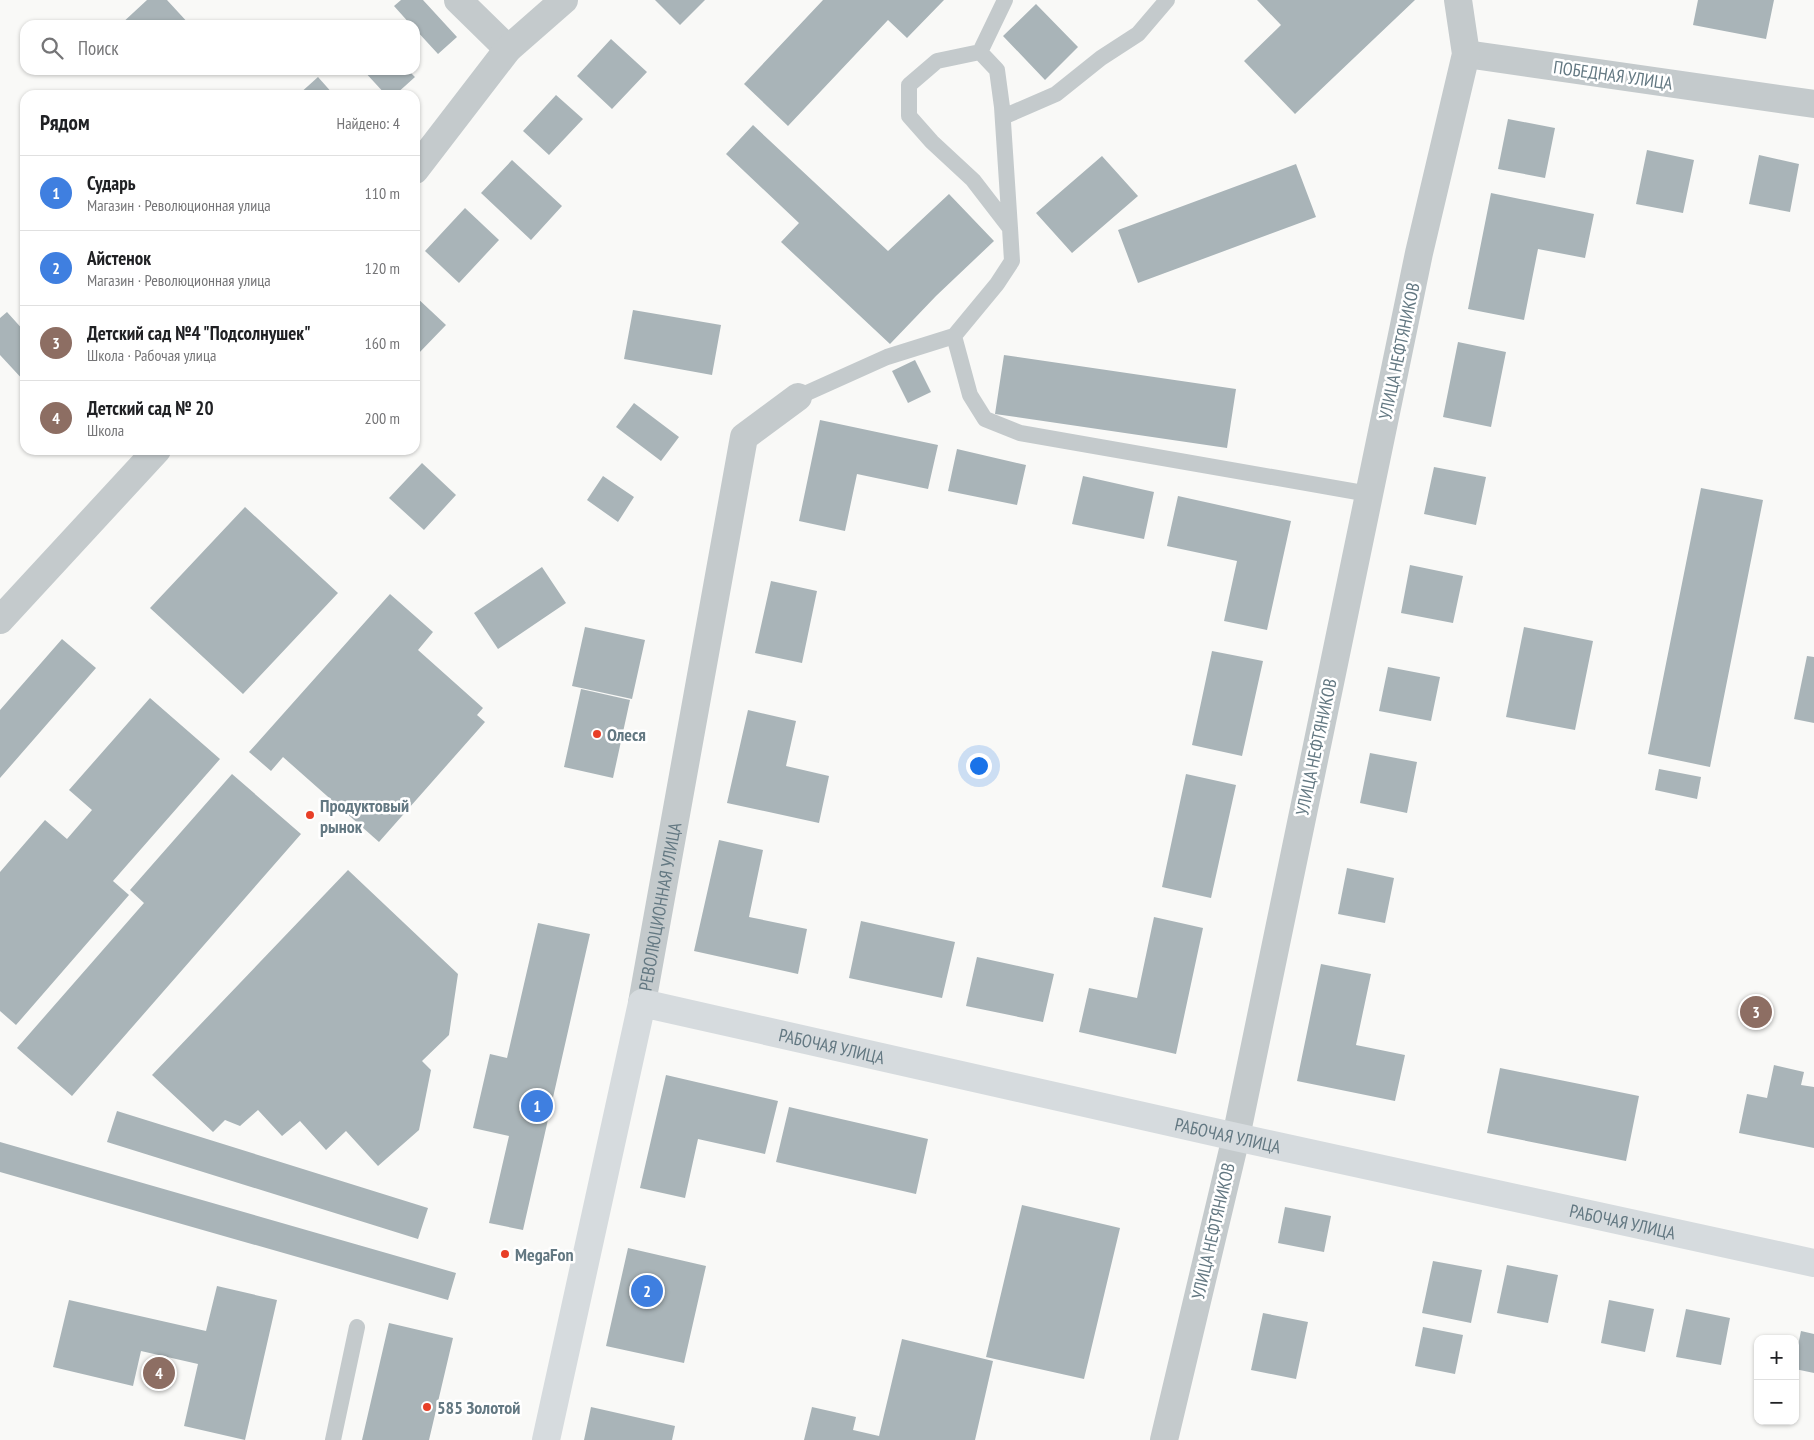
<!DOCTYPE html>
<html lang="ru">
<head>
<meta charset="utf-8">
<style>
	:root { --surface:#fff; --page:#f2f2f2; --text:#202124; --muted:#757577; --line:#e0e0e0; --accent:#b45309 }
	body { margin:0; font-family:"PT Sans Narrow",sans-serif; background:var(--page); color:var(--text) }
	.controls { position:absolute; right:15px; bottom:15px; display:grid; overflow:hidden; border-radius:10px; box-shadow:0 1px 4px #0004 }
	.controls button { width:45px; height:45px; display:grid; place-items:center; padding:0; border:0; border-bottom:1px solid var(--line); background:var(--surface); color:var(--text); font:25px sans-serif }
	.you { position:absolute; left:978px; top:765px; width:18px; height:18px; margin:-12px; border:4px solid #fff; border-radius:50%; background:#1a73e8; box-shadow:0 0 0 8px #1a73e833 }
	.badge { display:grid; place-items:center; width:32px; height:32px; border-radius:50%; background:var(--accent); color:#fff; font-size:16px; font-weight:700 }
	.pin { position:absolute; translate:-50% -50%; border:2px solid #fff; box-shadow:0 1px 5px #0006 }
	.list { margin:0; padding:0; list-style:none }
	h2 { display:flex; justify-content:space-between; align-items:center; height:65px; margin:0; padding:0 20px; font-size:21px }
	h2 small { font-size:16px; font-weight:400; color:var(--muted) }
	.list li { display:grid; grid-template-columns:32px 1fr auto; gap:15px; align-items:center; box-sizing:border-box; height:75px; padding:0 20px; border-top:1px solid var(--line) }
	.list b { display:block; font-size:19px; white-space:nowrap }
	.list p { margin:0; font-size:16px; white-space:nowrap; color:var(--muted) }
	.list em { font-size:16px; font-style:normal; color:var(--muted) }
	.icon { flex:none; width:28px; height:28px; fill:none; stroke:currentColor; stroke-width:2; stroke-linecap:round; stroke-linejoin:round }
	.map { position:relative; flex:none; width:1814px; height:1440px; overflow:hidden }
	.search { position:absolute; background:var(--surface); box-shadow:0 1px 4px #0004; left:20px; top:20px; width:400px; height:55px; display:flex; align-items:center; gap:12px; box-sizing:border-box; padding:0 18px; border-radius:15px; color:var(--muted); font-size:19px }
	.panel { position:absolute; background:var(--surface); box-shadow:0 1px 4px #0004; left:20px; top:90px; width:400px; height:365px; border-radius:15px }
	.map>svg:first-child { display:block }
	.building { fill:#a9b4b8 }
	.lines { fill:none; stroke-linecap:round; stroke-linejoin:round }
	.lane { stroke:#c4cacc; stroke-width:16 }
	.street { stroke:#c4cacc; stroke-width:28 }
	.primary { stroke:#d6dbde; stroke-width:28 }
	.poi-dot { fill:#e83f27; stroke:#fff; stroke-width:2 }
	.labels { text-anchor:middle; dominant-baseline:central; stroke-width:5; stroke-linejoin:round; paint-order:stroke }
	.street-label { font-size:18px; fill:#637882; stroke:#fff }
	.poi-label { font-size:18px; font-weight:bold; fill:#637882; stroke:#fff; text-anchor:start }
</style>
</head>
<body>
<div class="map">
<svg width="1814" height="1440" viewBox="0 0 1814 1440">
	<rect width="100%" height="100%" fill="#f9f9f7"/>
	<path class="building" d="M147,0H167L190,25H120Z
		M401,0H423L457,37L438,54L415,29V25H411L394,6Z
		M655,0H705L680,25Z
		M823,0H944L907,38L888,20L788,126L744,84Z
		M1257,0H1415L1295,114L1244,61L1281,25Z
		M1698,0H1774L1766,39L1693,25Z
		M1036,4L1078,47L1045,80L1003,36Z
		M611,39L647,72L612,109L577,76Z
		M363,70H408L415,77L395,95H386Z
		M318,77L334,95H298Z
		M556,95L583,119L549,155L523,131Z
		M1508,119L1555,128L1545,178L1498,169Z
		M753,125L888,251L949,194L994,241L936,296L890,344L781,242L799,223L726,154Z
		M1647,150L1694,160L1683,213L1636,204Z
		M1759,155L1799,164L1790,212L1749,204Z
		M1102,156L1138,196L1072,253L1036,213Z
		M512,160L562,206L531,240L481,193Z
		M1296,164L1316,217L1138,283L1118,230Z
		M1491,193L1594,214L1585,258L1538,249L1524,320L1468,309Z
		M465,208L499,240L459,283L425,251Z
		M415,296L446,325L417,355L415,353Z
		M633,310L721,325L712,375L624,359Z
		M7,312L25,332V382L0,355V318Z
		M1458,342L1506,352L1491,427L1443,417Z
		M1004,355L1236,389L1227,448L995,414Z
		M915,360L931,392L908,403L892,371Z
		M634,403L679,437L661,461L616,427Z
		M820,420L938,445L928,489L857,474L845,531L799,521Z
		M957,449L1026,465L1017,505L948,491Z
		M422,463L456,495L424,530L389,498Z
		M1434,467L1486,477L1476,525L1424,514Z
		M603,476L634,497L618,522L587,500Z
		M1083,476L1154,492L1144,539L1072,524Z
		M1701,488L1763,500L1710,767L1648,754Z
		M1178,496L1291,521L1267,630L1224,621L1237,561L1167,546Z
		M245,507L338,593L243,694L150,608Z
		M1410,565L1463,576L1453,623L1401,613Z
		M542,567L566,603L498,649L474,613Z
		M771,581L817,591L802,663L755,653Z
		M390,594L433,632L418,650L483,708L477,715L485,722L379,842L283,757L271,771L249,752Z
		M585,627L645,640L632,699L572,686Z
		M1524,627L1593,641L1575,730L1506,717Z
		M62,639L96,668L0,778V710Z
		M1212,651L1263,661L1242,756L1192,745Z
		M1807,656L1814,657V723L1794,719Z
		M1388,667L1440,677L1431,721L1379,711Z
		M581,689L630,700L613,778L564,767Z
		M150,698L220,759L113,881L129,895L16,1025L0,1011V872L45,820L67,839L92,810L69,790Z
		M748,710L796,721L786,766L829,776L819,823L727,803Z
		M1370,753L1417,762L1407,813L1360,803Z
		M1659,769L1701,777L1697,799L1655,790Z
		M232,774L301,834L72,1096L17,1048L144,903L130,890Z
		M1186,774L1236,785L1211,898L1162,887Z
		M719,840L763,850L749,917L807,929L798,974L694,951Z
		M1347,868L1394,878L1385,923L1338,914Z
		M348,870L458,974L449,1035L422,1061L431,1070L419,1130L378,1166L346,1131L326,1150L300,1121L282,1136L258,1110L240,1126L225,1120L213,1132L152,1075Z
		M1154,917L1203,928L1176,1054L1079,1032L1089,988L1137,998Z
		M861,921L955,942L942,998L849,978Z
		M538,923L590,934L523,1230L489,1223L509,1136L473,1128L490,1054L507,1058Z
		M977,957L1054,974L1043,1022L966,1006Z
		M1321,964L1371,974L1356,1045L1405,1055L1395,1101L1297,1081Z
		M1774,1065L1804,1072L1801,1085L1814,1087V1148L1739,1133L1747,1094L1767,1098Z
		M1500,1068L1639,1096L1626,1161L1487,1133Z
		M666,1075L778,1101L765,1154L698,1139L685,1198L640,1188Z
		M789,1107L928,1139L916,1194L776,1162Z
		M117,1111L428,1208L418,1239L107,1142Z
		M0,1142L456,1273L448,1300L0,1172Z
		M1022,1205L1120,1228L1084,1379L986,1357Z
		M1285,1207L1331,1216L1324,1252L1278,1243Z
		M628,1248L706,1266L684,1363L606,1346Z
		M1433,1261L1482,1270L1471,1323L1422,1313Z
		M1507,1265L1558,1275L1548,1323L1497,1313Z
		M217,1286L277,1300L245,1440L184,1426L198,1364L141,1351L133,1386L53,1367L69,1300L206,1331Z
		M1609,1300L1654,1309L1645,1352L1601,1343Z
		M1686,1309L1730,1318L1721,1365L1676,1357Z
		M1263,1313L1308,1322L1296,1379L1251,1370Z
		M389,1323L453,1338L429,1440H362Z
		M1423,1327L1463,1335L1455,1374L1415,1366Z
		M1801,1331L1814,1334V1373L1795,1369V1360Z
		M902,1339L993,1361L975,1440H804L812,1407L856,1417L853,1430L879,1436Z
		M591,1407L675,1426L672,1440H584Z"/>
	<g class="lines">
		<path class="lane" d="M980,52L1005,0
			M1003,117L1056,94L1101,58L1138,34L1167,0
			M954,336L970,395L985,419L1020,433L1369,494
			M798,397L887,357L954,336L997,284L1012,261L1010,228L973,180L932,142L909,116V85L937,61L980,52L997,70L1002,107L1010,228
			M333,1440L357,1327"/>
		<g class="street">
			<path d="M458,0L508,49"/>
			<path d="M1466,54L1814,104"/>
			<path d="M415,170L508,49L564,0"/>
			<path d="M0,620L157,450"/>
			<path id="s1" d="M642,1003L744,437L798,397"/>
			<path d="M1164,1440L1236,1137L1419,253L1466,54L1458,0"/>
		</g>
		<path class="primary" id="s2" d="M546,1440L642,1003L1236,1137L1814,1263"/>
	</g>
	<g class="poi-dot">
		<circle cx="597" cy="734" r="5"/>
		<circle cx="310" cy="815" r="5"/>
		<circle cx="505" cy="1254" r="5"/>
		<circle cx="427" cy="1407" r="5"/>
	</g>
	<g class="labels">
		<g class="street-label">
			<text transform="translate(1613 75) rotate(8)">ПОБЕДНАЯ УЛИЦА</text>
			<text transform="translate(1399 351) rotate(-78)">УЛИЦА НЕФТЯНИКОВ</text>
			<text transform="translate(1316 747) rotate(-78)">УЛИЦА НЕФТЯНИКОВ</text>
			<text stroke="none"><textPath href="#s1" startOffset="98">РЕВОЛЮЦИОННАЯ УЛИЦА</textPath></text>
			<text stroke="none"><textPath href="#s2" startOffset="642">РАБОЧАЯ УЛИЦА</textPath></text>
			<text stroke="none"><textPath href="#s2" startOffset="1048">РАБОЧАЯ УЛИЦА</textPath></text>
			<text stroke="none"><textPath href="#s2" startOffset="1452">РАБОЧАЯ УЛИЦА</textPath></text>
			<text transform="translate(1213 1231) rotate(-77)">УЛИЦА НЕФТЯНИКОВ</text>
		</g>
		<g class="poi-label">
			<text x="607" y="734">Олеся</text>
			<text x="320" y="805">Продуктовый<tspan x="320" dy="21">рынок</tspan></text>
			<text x="515" y="1254">MegaFon</text>
			<text x="437" y="1407">585 Золотой</text>
		</g>
	</g>
</svg>
<div class="controls">
<button>+</button>
<button>−</button>
</div>
<div class="you"></div>
<div class="pin badge" style="left:537px;top:1106px;background:#3f7fe0">1</div>
<div class="pin badge" style="left:647px;top:1291px;background:#3f7fe0">2</div>
<div class="pin badge" style="left:1756px;top:1012px;background:#8d6e63">3</div>
<div class="pin badge" style="left:159px;top:1373px;background:#8d6e63">4</div>
<div class="search"><svg class="icon" aria-label="search" viewBox="0 0 24 24"><circle cx="10" cy="10" r="6"/><path d="M15 15l6 6"/></svg>Поиск</div>
<section class="panel">
<h2>Рядом<small>Найдено: 4</small></h2>
<ul class="list">
<li><span class="badge" style="background:#3f7fe0">1</span><div><b>Сударь</b><p>Магазин · Революционная улица</p></div><em>110 m</em></li>
<li><span class="badge" style="background:#3f7fe0">2</span><div><b>Айстенок</b><p>Магазин · Революционная улица</p></div><em>120 m</em></li>
<li><span class="badge" style="background:#8d6e63">3</span><div><b>Детский сад №4 &quot;Подсолнушек&quot;</b><p>Школа · Рабочая улица</p></div><em>160 m</em></li>
<li><span class="badge" style="background:#8d6e63">4</span><div><b>Детский сад № 20</b><p>Школа</p></div><em>200 m</em></li>
</ul>
</section>
</div>
</body>
</html>
